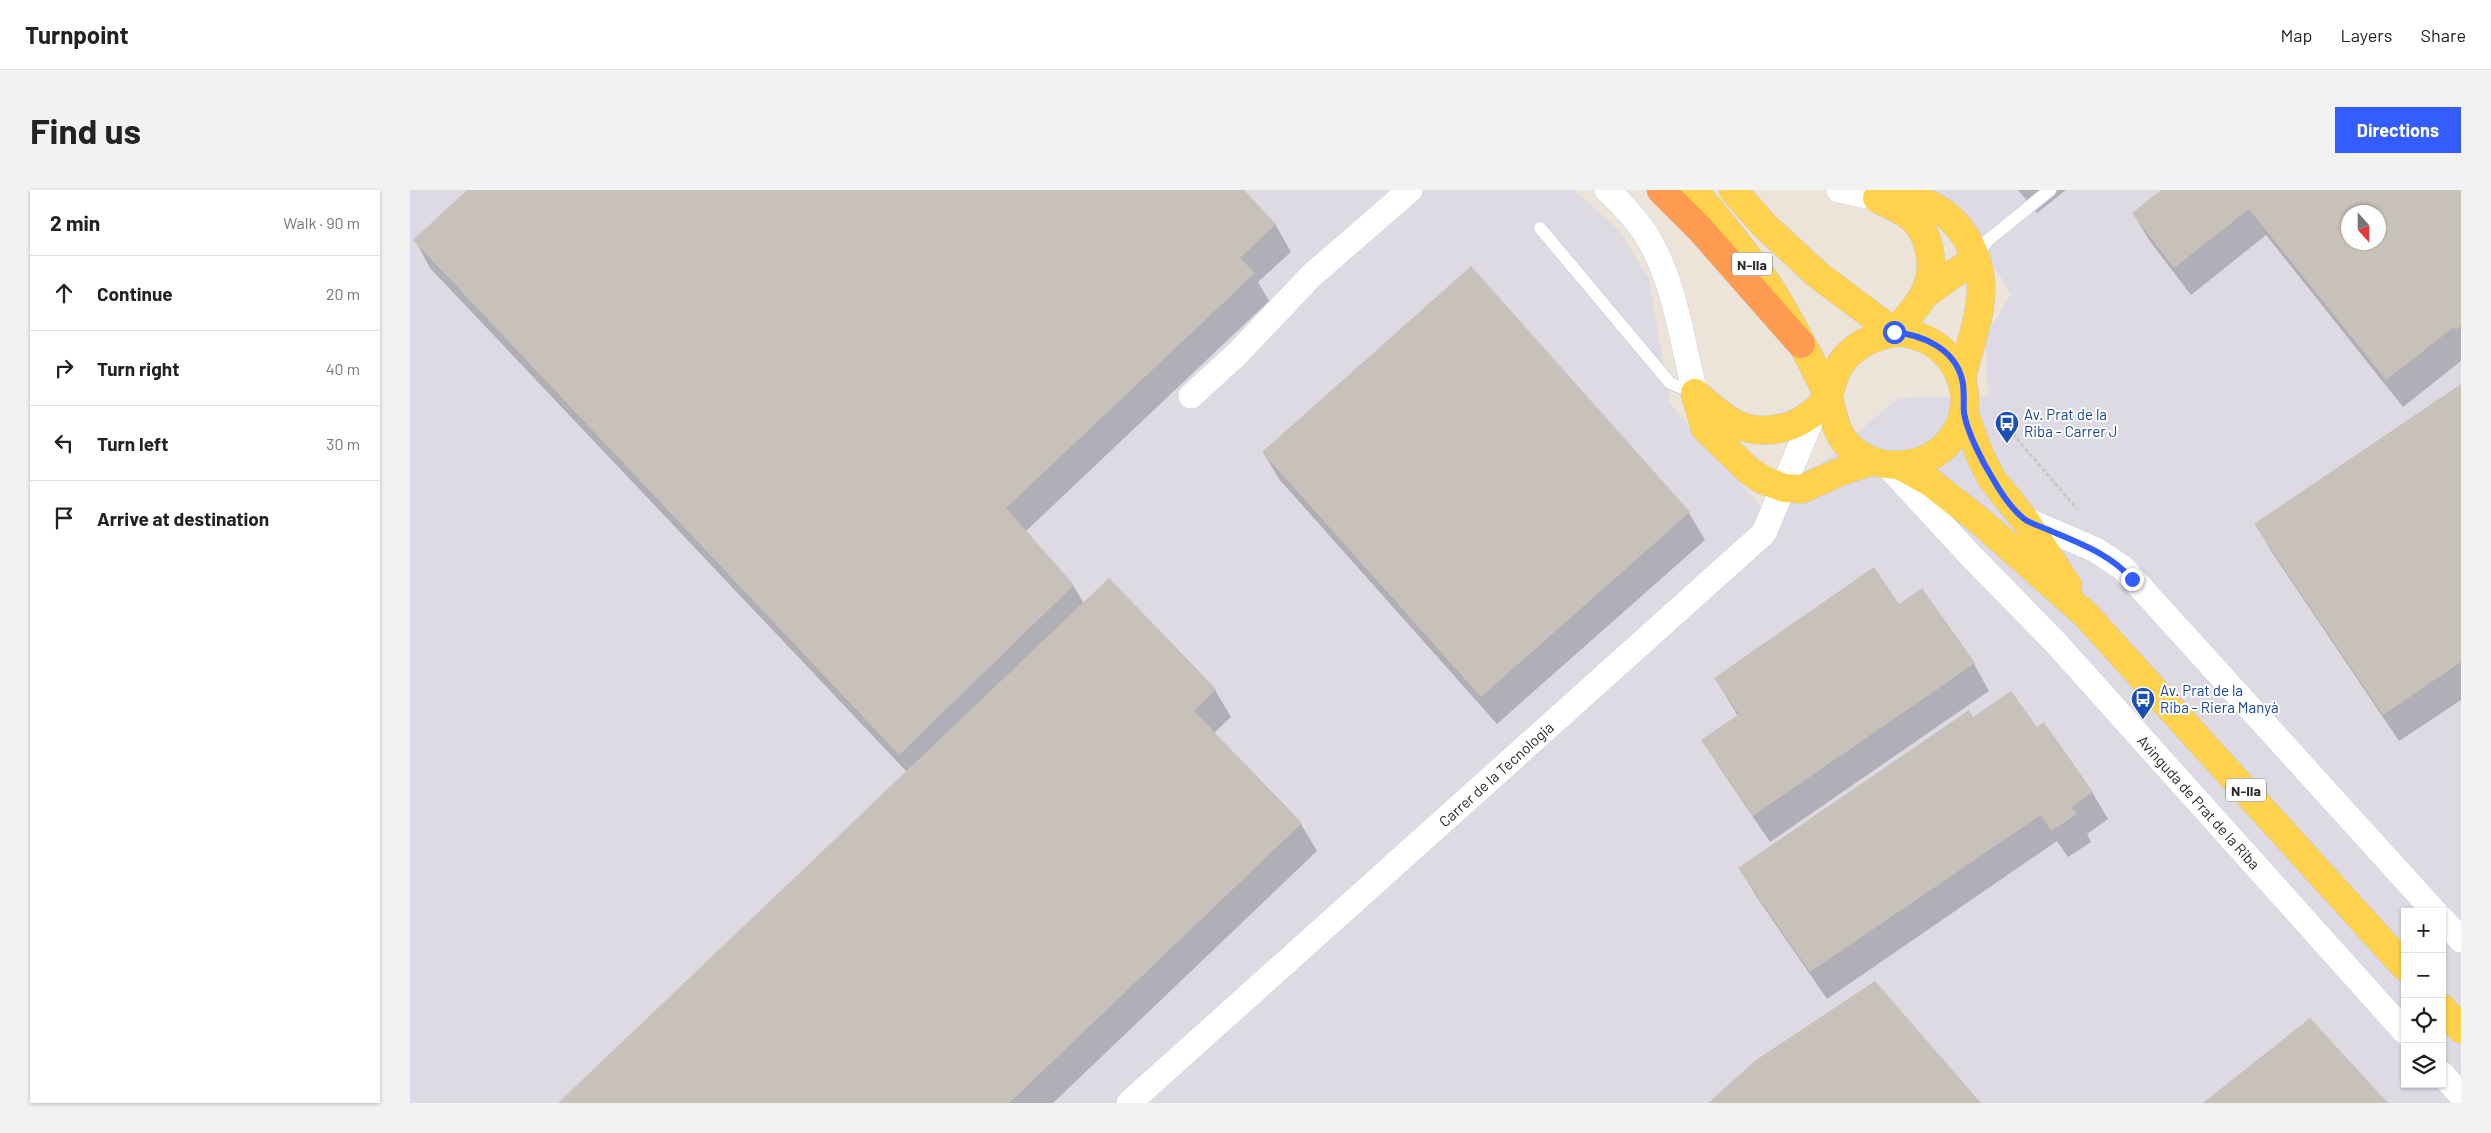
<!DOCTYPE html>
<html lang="en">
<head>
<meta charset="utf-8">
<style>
	:root { --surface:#fff; --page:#f2f2f2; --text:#222; --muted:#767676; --line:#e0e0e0; --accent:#335dff }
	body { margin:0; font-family:Barlow,sans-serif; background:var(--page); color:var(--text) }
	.controls { position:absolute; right:15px; bottom:15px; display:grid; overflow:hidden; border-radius:0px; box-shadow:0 1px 4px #0004 }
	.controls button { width:45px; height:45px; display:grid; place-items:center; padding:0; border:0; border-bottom:1px solid var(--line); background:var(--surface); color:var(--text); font:25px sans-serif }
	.compass { position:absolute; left:1931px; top:15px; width:45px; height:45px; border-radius:50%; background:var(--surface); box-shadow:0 1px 4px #0004; rotate:159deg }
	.stop { position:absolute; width:15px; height:15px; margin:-11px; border:4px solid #335dff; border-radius:50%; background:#fff }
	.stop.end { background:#335dff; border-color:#fff; box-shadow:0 1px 5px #0008 }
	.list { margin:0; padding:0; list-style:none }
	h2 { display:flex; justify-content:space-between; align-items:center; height:65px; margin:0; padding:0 20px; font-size:21px }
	h2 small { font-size:16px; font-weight:400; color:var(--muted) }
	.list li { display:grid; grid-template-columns:32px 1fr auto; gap:15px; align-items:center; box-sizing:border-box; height:75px; padding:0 20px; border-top:1px solid var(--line) }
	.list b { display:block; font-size:19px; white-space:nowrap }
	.list em { font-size:16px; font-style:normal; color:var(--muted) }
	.icon { flex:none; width:28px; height:28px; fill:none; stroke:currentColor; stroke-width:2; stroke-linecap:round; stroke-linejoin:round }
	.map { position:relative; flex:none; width:2051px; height:913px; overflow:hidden; border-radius:0px }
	header { display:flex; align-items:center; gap:30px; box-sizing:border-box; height:70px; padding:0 25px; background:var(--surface); border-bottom:1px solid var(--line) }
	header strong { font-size:24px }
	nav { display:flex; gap:28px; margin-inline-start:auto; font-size:18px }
	.intro { display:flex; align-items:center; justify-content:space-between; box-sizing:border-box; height:120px; padding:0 30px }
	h1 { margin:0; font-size:35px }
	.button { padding:12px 22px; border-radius:0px; background:var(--accent); color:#fff; font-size:18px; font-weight:700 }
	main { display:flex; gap:30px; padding:0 30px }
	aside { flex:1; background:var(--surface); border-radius:0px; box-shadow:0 1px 4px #0004 }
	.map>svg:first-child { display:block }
	.industrial { fill:#dddae4; fill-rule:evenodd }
	.shadow { fill:#0003; fill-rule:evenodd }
	.building { fill:#c8c1b9; fill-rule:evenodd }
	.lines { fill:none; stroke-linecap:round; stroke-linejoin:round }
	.lane-casing { stroke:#ced2e4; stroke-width:14 }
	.street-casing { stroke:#ced2e4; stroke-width:26 }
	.primary-casing { stroke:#c7c7c7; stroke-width:29 }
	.highway-casing { stroke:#c7c7c7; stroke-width:29 }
	.path { stroke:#c7c7c7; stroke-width:3; stroke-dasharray:4 2.5; stroke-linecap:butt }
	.lane { stroke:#fff; stroke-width:12 }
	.street { stroke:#fff; stroke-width:25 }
	.primary { stroke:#fed24d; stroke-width:28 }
	.highway { stroke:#ff9a51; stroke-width:28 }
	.route { stroke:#335dff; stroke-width:6 }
	.labels { text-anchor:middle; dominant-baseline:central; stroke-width:4; stroke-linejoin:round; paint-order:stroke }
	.shield { fill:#fff; stroke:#696969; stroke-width:1 }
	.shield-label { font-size:14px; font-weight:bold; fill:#292929 }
	.transit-label { font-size:15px; fill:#164399; stroke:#fff; text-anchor:start }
	.street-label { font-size:15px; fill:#292929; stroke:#fff }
</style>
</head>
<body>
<header>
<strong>Turnpoint</strong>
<nav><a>Map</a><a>Layers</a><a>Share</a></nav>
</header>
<div class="intro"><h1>Find us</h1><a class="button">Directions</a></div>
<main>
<aside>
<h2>2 min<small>Walk · 90 m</small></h2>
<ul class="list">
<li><svg class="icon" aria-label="ahead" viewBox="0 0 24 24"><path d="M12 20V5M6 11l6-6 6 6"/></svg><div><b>Continue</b></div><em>20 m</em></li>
<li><svg class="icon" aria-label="right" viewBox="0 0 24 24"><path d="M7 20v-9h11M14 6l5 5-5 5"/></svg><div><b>Turn right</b></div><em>40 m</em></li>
<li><svg class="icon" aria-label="left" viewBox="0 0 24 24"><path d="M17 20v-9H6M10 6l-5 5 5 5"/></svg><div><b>Turn left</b></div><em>30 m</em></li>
<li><svg class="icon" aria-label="arrive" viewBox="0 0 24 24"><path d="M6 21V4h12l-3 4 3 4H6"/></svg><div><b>Arrive at destination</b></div></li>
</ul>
</aside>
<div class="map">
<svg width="2051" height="913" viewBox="0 0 2051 913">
	<rect width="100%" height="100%" fill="#ede4d9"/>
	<path class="industrial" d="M0,0H1164L1209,40L1239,89L1260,214L1355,321L1488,208L1578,206L1575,148L1601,104L1559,36L1508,0H2051V913H0ZM1938,22H1968V52H1938ZM1995,722H2032V894H1995Z"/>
	<path class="shadow" d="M59,0H832L865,34L881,62L848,92L859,111L615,342L663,395L674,414L699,390L805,500L821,527L804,543L891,634L907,661L643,913H150L497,582L20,78L5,50Z
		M1608,0H1656L1627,23Z
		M1753,0H2051V171L1993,217L1856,45L1781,105L1739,50L1723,23ZM1938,22H1968V52H1938Z
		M1061,78L1279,323L1295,350L1087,534L869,289L853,262Z
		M2051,195V510L1989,551L1861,361L1846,334Z
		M1512,399L1564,474L1579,501L1360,652L1309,577L1293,550L1328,526L1305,488L1488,416Z
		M1563,529L1627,539L1682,602L1698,629L1677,644L1681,652L1658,667L1647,651L1417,809L1346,706L1330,679Z"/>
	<path class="building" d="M57,0H834L866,34L830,68L845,83L596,318L664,395L489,565L3,50Z
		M1751,0H2051V136L2046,140L2044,137L1976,190L1839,19L1764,78L1722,23ZM1938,22H1968V52H1938Z
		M1061,76L1280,322L1071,507L852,262Z
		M2051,194V472L1973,525L1844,334Z
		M1464,377L1489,414L1512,398L1565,473L1343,626L1291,550L1329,524L1304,488Z
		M699,388L806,499L784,521L892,633L616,897L599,913H148Z
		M1601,501L1627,537L1634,532L1683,602L1661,617L1667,624L1641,641L1631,625L1400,782L1328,678L1559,520L1563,527Z
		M1465,791L1571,913H1298L1346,870Z
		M1900,828L1978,913H1793Z"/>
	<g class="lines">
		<defs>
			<path id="lane" d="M1130,38L1260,193L1285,203
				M1566,68L1577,51L1640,0"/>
			<path id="street" d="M1197,0C1212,14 1226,28 1237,46C1265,92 1272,151 1285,203
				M1429,0L1467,8
				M781,206L827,164L902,85L1000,0
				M1477,275L1560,365L1646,453L1995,842
				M1614,329L1686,360L1713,378L2025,722
				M2032,729L2051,750
				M2032,884L2051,905
				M719,913L1354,343L1405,221"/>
			<path id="primary" d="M1284,0C1309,31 1336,62 1358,95C1373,117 1386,143 1399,167C1405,179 1412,192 1417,204C1424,222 1424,243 1440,257C1469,284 1518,280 1542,248C1569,213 1551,162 1510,147C1501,144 1491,141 1482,143C1458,148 1437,159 1426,182C1423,189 1422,197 1418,205C1411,220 1388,235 1372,238C1332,247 1314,228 1285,203
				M1323,0L1354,35L1408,85L1484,142
				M1467,8C1481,8 1495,7 1509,11C1552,23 1576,71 1570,114C1567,139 1557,164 1552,188
				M1470,10C1481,15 1492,20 1501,27C1522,45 1527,82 1513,106C1506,119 1494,131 1484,142
				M1514,105L1566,68
				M1285,203L1295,238L1338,280L1353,290L1374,298L1392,299L1432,281L1463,271
				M1554,223L1571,268L1582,289L1614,329L1658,396
				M1489,275L1520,292L1571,332L1676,425L1995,777
				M2032,818L2051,839"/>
			<path id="highway" d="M1251,0L1290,39L1391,154"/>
		</defs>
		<use href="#lane" class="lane-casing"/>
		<use href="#street" class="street-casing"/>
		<use href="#primary" class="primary-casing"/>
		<use href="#highway" class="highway-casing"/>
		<path class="path" d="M1590,229L1667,319"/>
		<use href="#lane" class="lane"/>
		<use href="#street" class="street"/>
		<use href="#primary" class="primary"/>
		<use href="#highway" class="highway"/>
	</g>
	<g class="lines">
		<path class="route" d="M1484,142C1512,145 1544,158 1552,189C1555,200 1553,212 1554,223C1557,242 1573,273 1583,289C1591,303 1601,318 1613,328C1620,334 1633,337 1641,341C1671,354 1700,364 1722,389"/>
	</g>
	<defs>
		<symbol id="bus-pin" viewBox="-11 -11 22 30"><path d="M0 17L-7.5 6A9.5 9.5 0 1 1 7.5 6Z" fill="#1a4fb4" stroke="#fff"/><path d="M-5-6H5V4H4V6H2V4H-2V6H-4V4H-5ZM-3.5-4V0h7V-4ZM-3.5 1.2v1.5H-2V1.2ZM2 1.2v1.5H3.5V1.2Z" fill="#fff"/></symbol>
	</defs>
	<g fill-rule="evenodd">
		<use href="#bus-pin" x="1583" y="219" width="28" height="38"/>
		<use href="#bus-pin" x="1719" y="495" width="28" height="38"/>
	</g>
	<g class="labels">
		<g class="shield">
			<rect x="1322" y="62.5" width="40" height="23" rx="4"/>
			<rect x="1816" y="588.5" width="40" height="23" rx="4"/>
		</g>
		<g class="shield-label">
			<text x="1342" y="74">N-IIa</text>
			<text x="1836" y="600">N-IIa</text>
		</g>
		<g class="transit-label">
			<text x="1614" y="224">Av. Prat de la<tspan x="1614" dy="17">Riba - Carrer J</tspan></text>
			<text x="1750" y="500">Av. Prat de la<tspan x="1750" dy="17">Riba - Riera Manyà</tspan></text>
		</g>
		<g class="street-label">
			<text transform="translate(1086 584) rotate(-42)">Carrer de la Tecnologia</text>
			<text transform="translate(1789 612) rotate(48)">Avinguda de Prat de la Riba</text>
		</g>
	</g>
</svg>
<div class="controls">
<button>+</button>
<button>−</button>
<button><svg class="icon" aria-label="locate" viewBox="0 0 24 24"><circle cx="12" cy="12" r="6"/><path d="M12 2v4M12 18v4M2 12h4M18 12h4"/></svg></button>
<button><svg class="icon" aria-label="layers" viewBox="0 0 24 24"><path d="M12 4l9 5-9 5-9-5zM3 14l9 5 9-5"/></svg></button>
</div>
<svg class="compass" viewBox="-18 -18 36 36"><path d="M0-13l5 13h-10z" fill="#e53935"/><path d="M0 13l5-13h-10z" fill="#767676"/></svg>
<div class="stop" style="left:1484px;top:142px"></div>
<div class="stop end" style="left:1722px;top:389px"></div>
</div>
</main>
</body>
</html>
